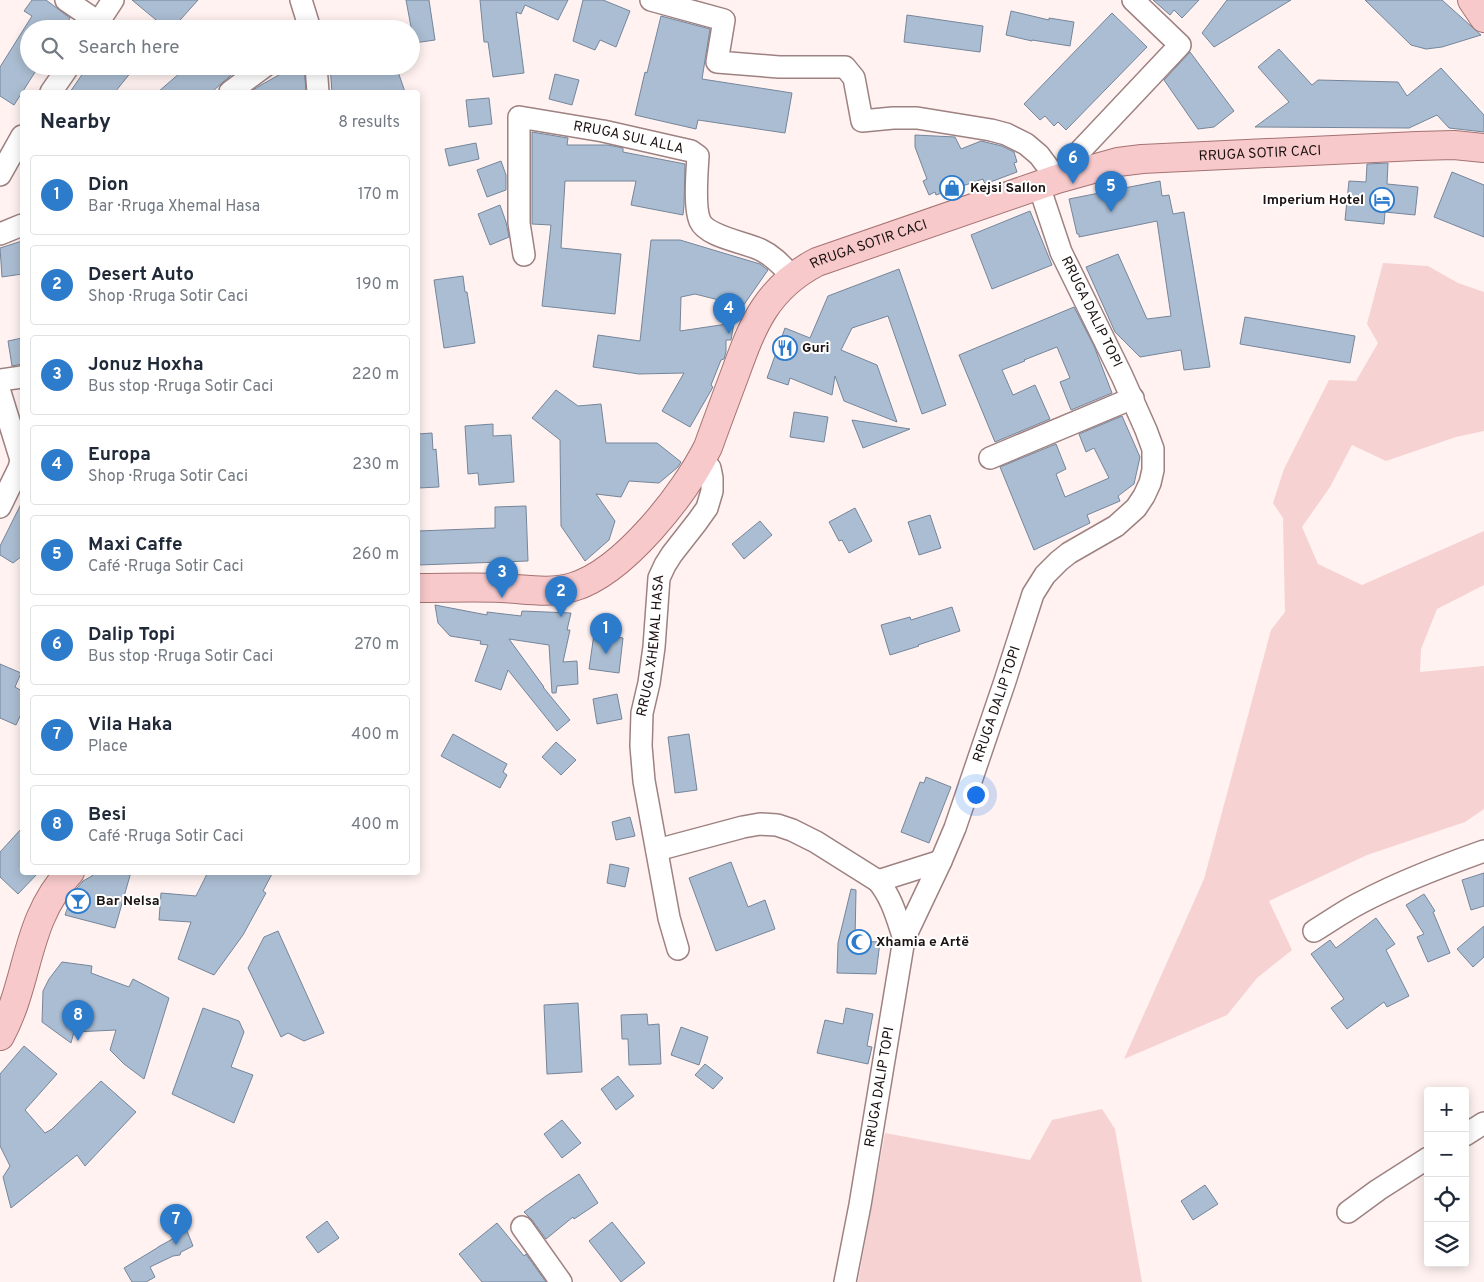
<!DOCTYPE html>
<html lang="en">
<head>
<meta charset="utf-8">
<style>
	:root { --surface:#fff; --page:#f6f6f7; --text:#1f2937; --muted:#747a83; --line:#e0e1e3; --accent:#2d7bcb }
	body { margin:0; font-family:Overpass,sans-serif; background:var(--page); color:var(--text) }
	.controls { position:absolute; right:15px; bottom:15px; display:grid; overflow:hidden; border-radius:5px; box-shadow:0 2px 12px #0003 }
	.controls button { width:45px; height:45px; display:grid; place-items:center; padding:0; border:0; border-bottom:1px solid var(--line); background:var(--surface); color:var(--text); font:25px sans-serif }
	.you { position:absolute; left:975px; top:794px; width:18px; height:18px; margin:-12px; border:4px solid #fff; border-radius:50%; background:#1a73e8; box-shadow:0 0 0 8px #1a73e833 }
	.badge { display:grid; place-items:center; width:32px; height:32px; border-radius:50%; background:var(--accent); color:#fff; font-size:16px; font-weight:700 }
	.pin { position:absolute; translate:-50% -41px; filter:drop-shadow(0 1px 2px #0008) }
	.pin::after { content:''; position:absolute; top:26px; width:18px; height:15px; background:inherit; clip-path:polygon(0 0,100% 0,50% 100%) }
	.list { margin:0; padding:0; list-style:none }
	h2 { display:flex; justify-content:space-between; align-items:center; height:65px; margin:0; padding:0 20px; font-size:21px }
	h2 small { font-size:16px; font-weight:400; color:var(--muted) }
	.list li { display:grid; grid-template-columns:32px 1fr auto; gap:15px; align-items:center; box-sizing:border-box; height:80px; margin:0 10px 10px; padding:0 10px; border:1px solid var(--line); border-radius:5px }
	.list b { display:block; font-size:19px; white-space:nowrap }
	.list p { margin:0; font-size:16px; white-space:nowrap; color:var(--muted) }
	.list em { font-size:16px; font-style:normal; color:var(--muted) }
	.icon { flex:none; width:28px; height:28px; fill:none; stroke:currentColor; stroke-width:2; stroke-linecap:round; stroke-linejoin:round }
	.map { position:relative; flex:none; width:1484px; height:1282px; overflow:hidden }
	.search { position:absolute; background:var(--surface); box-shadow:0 2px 12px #0003; left:20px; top:20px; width:400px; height:55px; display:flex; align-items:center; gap:12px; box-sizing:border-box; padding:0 18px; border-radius:28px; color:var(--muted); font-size:19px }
	.panel { position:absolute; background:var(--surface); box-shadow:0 2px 12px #0003; left:20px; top:90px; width:400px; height:785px; border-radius:5px }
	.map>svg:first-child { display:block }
	.green { fill:#f6d2d2 }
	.building { fill:#abbdd2; stroke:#75869a }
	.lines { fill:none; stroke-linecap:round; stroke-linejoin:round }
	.minor-casing { stroke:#9e8181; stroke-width:24 }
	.major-casing { stroke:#a67272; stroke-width:30 }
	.minor { stroke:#fff; stroke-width:21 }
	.major { stroke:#f7c9ca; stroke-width:28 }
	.labels { text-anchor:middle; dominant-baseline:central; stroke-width:4; stroke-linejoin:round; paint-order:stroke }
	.street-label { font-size:14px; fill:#1c1212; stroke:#fff }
	.poi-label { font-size:14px; font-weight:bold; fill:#1c1212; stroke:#fff; text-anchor:start }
</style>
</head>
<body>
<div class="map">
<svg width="1484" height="1282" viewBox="0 0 1484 1282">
	<rect width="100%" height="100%" fill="#fff2f1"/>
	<path class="green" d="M1383,263L1428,266L1458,283L1484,292V431L1456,437L1386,461L1352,445L1330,487L1302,527L1318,564L1362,585L1484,531V585L1437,609L1421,649L1420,672L1484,666V809L1465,822L1367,855L1269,901L1292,950L1257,978L1227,1015L1124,1059L1204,879L1271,630L1285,612L1283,518L1273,503L1284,469L1329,380L1356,381L1378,343L1367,324Z
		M1102,1109L1115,1129L1142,1282H858L885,1133L1030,1160L1052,1120Z"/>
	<path class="building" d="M32,0H46L70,18L63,29H29V66H39L14,105L0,96V67L32,16L24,11Z
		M132,0H198L172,29H167Z
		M406,0H429L435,40L414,43Z
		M480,0H568L558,20L525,5L521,14L516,12L524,73L493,77L488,42H484Z
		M583,0H603L630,11L616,47L600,40L595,50L573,41Z
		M1153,0H1199L1182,18L1174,10L1170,15Z
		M1227,0H1291L1214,47L1202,33Z
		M1365,0H1442L1481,35L1442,47L1426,49L1411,45Z
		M1011,11L1049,20V18L1074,22L1070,46L1032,40V41L1006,35Z
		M1112,13L1147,47L1066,130L1058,122L1054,126L1045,116L1040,120L1024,104Z
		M907,15L983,26L980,52L904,42Z
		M661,16L710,29L702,79L792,93L785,133L698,120L696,129L635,115L645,72L647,73Z
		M1279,49L1312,85L1318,80L1398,82L1407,96L1441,68L1484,115V132L1449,128L1437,115L1409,128L1255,127L1289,102L1258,67Z
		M1190,52L1234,111L1214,127L1198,129L1164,80Z
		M88,66H136L115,92H70Z
		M188,66H242L223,82L212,92H158Z
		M295,66H304L306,92H250L261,85Z
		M330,66H396L405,92H332Z
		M555,74L579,80L572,105L549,99Z
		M489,98L492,124L469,127L466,100Z
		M532,132L568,138L567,145H608L623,148V152L685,164L684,205L683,215L631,205L636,181H565L561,248L621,254L615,314L542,306L551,225L532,224Z
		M915,135L955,137L961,149L981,141L1002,146L1014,152L1017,162L1014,163L1017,172L985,184L983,179L936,195L935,192L929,195L923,181L927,179L915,147Z
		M476,143L479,159L449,166L445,149Z
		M501,161L506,175V190L487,197L477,170Z
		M1388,163L1387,184L1418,187L1415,215L1385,212L1384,224L1345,220L1349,181L1366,182L1367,164Z
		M1452,172L1484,185V237L1434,217Z
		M1160,181L1162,196L1169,195L1173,214L1184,212L1210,367L1184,370L1181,350L1140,357L1115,332L1086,267L1118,254L1147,319L1171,316L1157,221L1079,237V234H1077L1069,199Z
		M500,205L506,222L509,237L490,245L478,214Z
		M1030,211L1052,265L992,289L971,235Z
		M651,240H680L760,264L768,270L743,306L695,294L681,297L680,331L734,323L731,340H726V352L724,359L721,360L711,385L713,387L690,427L662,411L684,373L639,374L593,367L598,335L640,341Z
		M22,241V274L2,277L0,248Z
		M899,269L946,405L922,414L888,316L852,328L841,350L877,365L897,422L844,401L835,376L832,395L790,378L788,385L767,378L785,328L810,338L828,296Z
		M463,276L465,292H467L475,343L444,348L434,280Z
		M1074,307L1094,346L1112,393L1071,410L1060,382L1070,378L1057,347L1024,360L1025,361L1002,370L1013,395L1035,385L1050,419L995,442L959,355Z
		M1245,317L1355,336L1350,363L1240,344Z
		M22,338V364L12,366L8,341Z
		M556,390L578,406L601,404L606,443H657L681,462L678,467L659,483L629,481L621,497L596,494L615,521L609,540L585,561L561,526L560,440L532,418Z
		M794,412L828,417L824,442L790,437Z
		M1122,416L1140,457L1134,484L1118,496L1120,501L1087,515L1090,523L1034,550L1000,467L1056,444L1066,469L1056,474L1065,497L1109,478L1094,448L1086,452L1079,434Z
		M852,420L910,429L863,448Z
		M493,424V436L511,435L514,482L479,485L478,473L468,474L465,426Z
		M432,433L433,450L436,449L439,487L418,488V434Z
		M22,502V556L13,563L0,555V546Z
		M526,506L528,561L419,565L418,531L495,528V507Z
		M855,508L872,541L849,553L842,540L839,541L829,522Z
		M930,515L941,548L919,555L908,522Z
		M760,521L772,535L744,559L732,544Z
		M435,605L487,615V612L521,616L522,611L571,613L567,630H570L563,662L577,661L578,684L557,686L556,693H552L549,645L509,639L544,687H543L570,720L557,731L508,670L501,690L475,681L488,645L480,644L481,641L450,636L438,623Z
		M952,607L960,631L918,645L919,646L890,655L881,625L910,617L911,620Z
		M594,634L623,638L619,673L589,669Z
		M0,664L21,673L15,687L22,691V712L16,725L0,718Z
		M617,694L622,719L597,724L593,699Z
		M453,734L507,764L503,772L507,775L500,788L441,756Z
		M689,734L697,790L675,793L668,737Z
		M556,742L576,760L561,775L542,757Z
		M926,777L951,787L929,843L901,832L920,782L924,783Z
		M630,817L635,836L616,840L612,822Z
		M22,828V872H39L18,894L0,877V852Z
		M731,862L748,907L765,900L775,929L716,951L689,878Z
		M610,864L629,868L625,887L607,883Z
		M94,872H131L115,928L65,915L73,893L83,881L92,876Z
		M208,872H273L263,891L266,893L243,935L214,975L178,959L191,922L159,920L161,893L196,896Z
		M1484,873V906L1471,910L1462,880Z
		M851,889L856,890L855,941L880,942L876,974L837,973L838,943Z
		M1424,894L1435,911L1433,912L1450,953L1428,962L1417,937L1424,934L1406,905Z
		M1376,918L1395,944L1386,950L1409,996L1387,1007L1384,1002L1347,1029L1331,1008L1344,999L1311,954L1330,940L1336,948Z
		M1484,926V957L1473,967L1457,949Z
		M278,931L324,1033L304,1041L288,1033L281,1037L248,968L264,937Z
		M62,962L92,966L91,973L129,987L133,979L169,998L144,1079L124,1064L110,1050L116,1030L74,1032L71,1043L42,1022L43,991L49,979Z
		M578,1003L582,1072L547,1074L544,1005Z
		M203,1008L239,1021L244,1032L231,1067L253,1075L234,1123L172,1094Z
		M846,1008L873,1014L867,1046L872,1047L868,1064L817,1053L825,1020L843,1024Z
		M647,1014L648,1025L659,1024L661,1064L629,1065L628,1039H622L621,1015Z
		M681,1027L708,1037L699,1065L671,1055Z
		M24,1046L57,1074L25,1110L45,1133L52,1129L101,1081L136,1112L85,1166L77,1155L11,1208L3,1177L10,1166L0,1146V1074Z
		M705,1064L723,1078L713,1089L695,1075Z
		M618,1076L634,1096L616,1110L601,1089Z
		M562,1120L581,1143L562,1158L544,1134Z
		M579,1174L598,1203L574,1219L573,1217L546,1239L532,1220L524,1212L546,1196Z
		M1205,1185L1218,1204L1193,1220L1181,1201Z
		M327,1221L339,1238L318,1253L306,1237Z
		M612,1222L645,1263L621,1282L589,1241Z
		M497,1223L524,1256L526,1254L546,1282H482L459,1254Z
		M187,1231L193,1246L181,1252L180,1255L173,1256L150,1267L155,1277L146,1282H132L124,1268L157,1248L158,1247Z"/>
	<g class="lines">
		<defs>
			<g id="minor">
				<path d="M66,0L98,22"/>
				<path d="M301,0L310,29"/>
				<path d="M651,0L724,20L717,62L779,67H845L854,78L862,121L893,118H917L991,130L1006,134L1026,144L1039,155L1057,179L1080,151L1180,45L1133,0"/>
				<path d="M94,29L113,0"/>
				<path d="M316,66L318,92"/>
				<path d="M51,92L69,66"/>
				<path d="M230,92L265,66"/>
				<path d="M0,175L22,136"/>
				<path d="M0,234L22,225"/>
				<path id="s1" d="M524,255L519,223V117L603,131L691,151L698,156C697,171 694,208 700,221C707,237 745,242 761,250C774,256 783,267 793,277"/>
				<path d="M0,380L22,377"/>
				<path d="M0,392L21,460L19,468L0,507"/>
				<path d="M990,458L1133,398"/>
				<path d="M657,850L743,827L760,824L777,825L792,830L816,842L878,881C892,898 897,918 904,939"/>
				<path d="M878,881L941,861"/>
				<path d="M1314,931C1329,922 1344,911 1360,903C1399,882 1442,866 1484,851"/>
				<path id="s2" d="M678,949L669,918L644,781L641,746L642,713L649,683L654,647L659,578L665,565L672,554L697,522L707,508L712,491V478L710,468L702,460"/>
				<path d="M1465,1135L1484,1123"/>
				<path d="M1348,1212L1378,1190L1428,1158"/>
				<path d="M522,1227L561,1282"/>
				<path id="s3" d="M845,1282L860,1205L904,939L941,861L955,828L1005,681L1033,594L1045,575L1059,561L1069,553L1116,526L1136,508L1144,496L1150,483L1153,470V449L1146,430L1122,376L1061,252L1039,186"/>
			</g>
			<g id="major">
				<path d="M1472,0L1484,18"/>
				<path id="s4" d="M418,588C445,588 473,587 501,588C525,589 550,594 573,587C624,572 685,493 708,447C717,422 726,398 735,374C753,324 767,288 817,262L1057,179L1118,162L1142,159L1417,146L1454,145L1484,148"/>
				<path d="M0,1036C30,981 24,921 70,872"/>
			</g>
		</defs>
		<use href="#minor" class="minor-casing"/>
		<use href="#major" class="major-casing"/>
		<use href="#minor" class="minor"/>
		<use href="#major" class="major"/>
	</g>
	<defs>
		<symbol id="shop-ring" viewBox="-11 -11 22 22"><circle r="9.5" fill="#fff" stroke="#2d7bcb" stroke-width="1.5"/><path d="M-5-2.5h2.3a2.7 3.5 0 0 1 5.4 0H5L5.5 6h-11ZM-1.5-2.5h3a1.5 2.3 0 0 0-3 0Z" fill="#2d7bcb"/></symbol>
		<symbol id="hotel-ring" viewBox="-11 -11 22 22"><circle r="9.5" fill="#fff" stroke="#2d7bcb" stroke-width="1.5"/><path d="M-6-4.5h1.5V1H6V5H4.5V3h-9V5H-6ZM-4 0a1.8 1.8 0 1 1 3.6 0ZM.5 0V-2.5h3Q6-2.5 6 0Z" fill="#2d7bcb"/></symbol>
		<symbol id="restaurant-ring" viewBox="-11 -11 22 22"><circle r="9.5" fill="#fff" stroke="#2d7bcb" stroke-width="1.5"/><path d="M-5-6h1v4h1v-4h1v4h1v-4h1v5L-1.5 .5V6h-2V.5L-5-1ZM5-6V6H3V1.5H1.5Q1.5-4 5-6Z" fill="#2d7bcb"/></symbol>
		<symbol id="bar-ring" viewBox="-11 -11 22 22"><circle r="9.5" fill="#fff" stroke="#2d7bcb" stroke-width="1.5"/><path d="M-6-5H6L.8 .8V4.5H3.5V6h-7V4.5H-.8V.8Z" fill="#2d7bcb"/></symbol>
		<symbol id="mosque-ring" viewBox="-11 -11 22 22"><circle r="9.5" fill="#fff" stroke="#2d7bcb" stroke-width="1.5"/><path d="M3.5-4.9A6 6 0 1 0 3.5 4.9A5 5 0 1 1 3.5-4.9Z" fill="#2d7bcb"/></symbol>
	</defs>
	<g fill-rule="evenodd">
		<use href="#shop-ring" x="938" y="174" width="28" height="28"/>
		<use href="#hotel-ring" x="1368" y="186" width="28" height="28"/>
		<use href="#restaurant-ring" x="771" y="334" width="28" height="28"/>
		<use href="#bar-ring" x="64" y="887" width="28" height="28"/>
		<use href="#mosque-ring" x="845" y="928" width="28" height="28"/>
	</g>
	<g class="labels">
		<g class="street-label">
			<text stroke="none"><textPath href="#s1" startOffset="250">RRUGA SUL ALLA</textPath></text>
			<text stroke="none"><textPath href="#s4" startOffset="1034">RRUGA SOTIR CACI</textPath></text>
			<text stroke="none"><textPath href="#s4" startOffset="629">RRUGA SOTIR CACI</textPath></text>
			<text transform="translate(1091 312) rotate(64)">RRUGA DALIP TOPI</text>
			<text stroke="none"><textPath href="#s2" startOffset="308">RRUGA XHEMAL HASA</textPath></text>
			<text stroke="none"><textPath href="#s3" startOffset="601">RRUGA DALIP TOPI</textPath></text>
			<text stroke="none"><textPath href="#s3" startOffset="198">RRUGA DALIP TOPI</textPath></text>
		</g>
		<g class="poi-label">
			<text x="970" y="188">Kejsi Sallon</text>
			<text x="1364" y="200" text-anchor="end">Imperium Hotel</text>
			<text x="802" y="348">Guri</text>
			<text x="96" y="901">Bar Nelsa</text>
			<text x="876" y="942">Xhamia e Artë</text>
		</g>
	</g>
</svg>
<div class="controls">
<button>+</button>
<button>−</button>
<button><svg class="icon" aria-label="locate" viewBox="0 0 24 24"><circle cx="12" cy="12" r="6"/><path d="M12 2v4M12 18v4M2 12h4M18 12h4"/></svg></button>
<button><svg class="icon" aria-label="layers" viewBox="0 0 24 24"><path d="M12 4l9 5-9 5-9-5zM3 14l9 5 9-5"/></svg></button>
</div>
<div class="you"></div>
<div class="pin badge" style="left:606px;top:654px">1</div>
<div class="pin badge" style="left:561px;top:617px">2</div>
<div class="pin badge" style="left:502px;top:598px">3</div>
<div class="pin badge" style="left:729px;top:334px">4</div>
<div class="pin badge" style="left:1111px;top:212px">5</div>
<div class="pin badge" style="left:1073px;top:184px">6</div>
<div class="pin badge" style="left:176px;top:1245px">7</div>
<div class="pin badge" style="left:78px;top:1041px">8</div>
<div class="search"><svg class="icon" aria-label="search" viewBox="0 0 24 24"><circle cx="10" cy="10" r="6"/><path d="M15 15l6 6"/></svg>Search here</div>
<section class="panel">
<h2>Nearby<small>8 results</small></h2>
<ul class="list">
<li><span class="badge">1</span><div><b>Dion</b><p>Bar · Rruga Xhemal Hasa</p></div><em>170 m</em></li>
<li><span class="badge">2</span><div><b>Desert Auto</b><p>Shop · Rruga Sotir Caci</p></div><em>190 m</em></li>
<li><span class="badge">3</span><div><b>Jonuz Hoxha</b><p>Bus stop · Rruga Sotir Caci</p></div><em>220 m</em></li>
<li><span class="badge">4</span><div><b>Europa</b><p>Shop · Rruga Sotir Caci</p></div><em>230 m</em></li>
<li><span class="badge">5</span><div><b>Maxi Caffe</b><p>Café · Rruga Sotir Caci</p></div><em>260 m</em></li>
<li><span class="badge">6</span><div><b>Dalip Topi</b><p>Bus stop · Rruga Sotir Caci</p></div><em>270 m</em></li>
<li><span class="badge">7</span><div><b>Vila Haka</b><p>Place</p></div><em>400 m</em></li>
<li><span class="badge">8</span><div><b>Besi</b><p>Café · Rruga Sotir Caci</p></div><em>400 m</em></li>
</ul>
</section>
</div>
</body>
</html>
